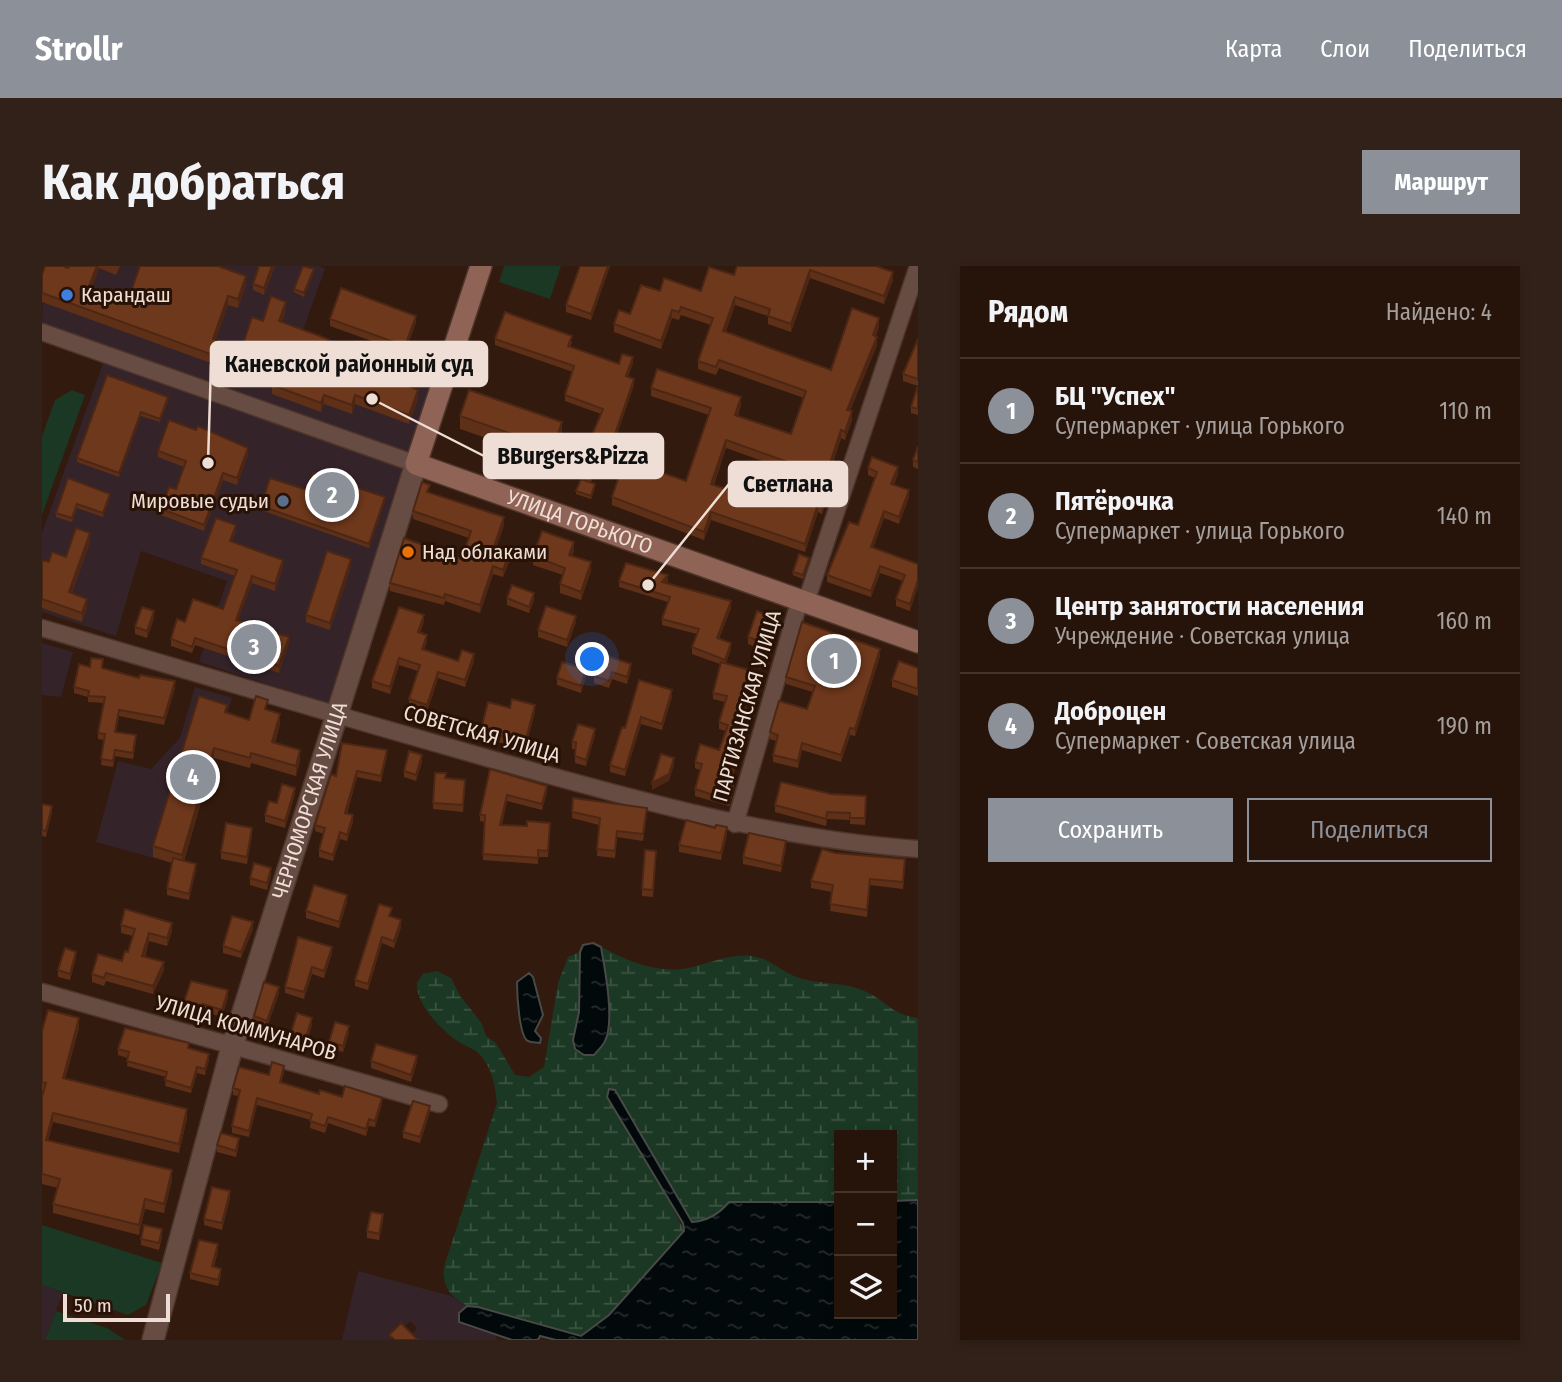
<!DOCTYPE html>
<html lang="ru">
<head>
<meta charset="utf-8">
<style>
	:root { --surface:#26140a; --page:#322118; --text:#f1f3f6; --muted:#a49e9c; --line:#42332b; --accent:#8c9099 }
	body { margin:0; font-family:"Fira Sans Condensed",sans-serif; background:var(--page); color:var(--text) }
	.controls { position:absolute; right:21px; bottom:21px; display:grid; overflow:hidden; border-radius:0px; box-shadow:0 4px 10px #0003 }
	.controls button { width:63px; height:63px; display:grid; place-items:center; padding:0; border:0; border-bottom:2px solid var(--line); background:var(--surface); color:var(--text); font:35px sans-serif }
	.scale { position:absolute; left:21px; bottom:18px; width:107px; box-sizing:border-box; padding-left:7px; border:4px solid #efded6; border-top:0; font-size:19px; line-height:24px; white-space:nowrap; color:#efded6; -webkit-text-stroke:5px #281105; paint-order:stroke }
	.you { position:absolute; left:551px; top:394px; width:24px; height:24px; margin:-18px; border:5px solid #fff; border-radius:50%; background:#1a73e8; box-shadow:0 0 0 10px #1a73e833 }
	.badge { display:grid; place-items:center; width:46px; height:46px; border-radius:50%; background:var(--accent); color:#fff; font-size:23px; font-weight:700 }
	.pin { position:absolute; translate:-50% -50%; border:4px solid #fff; box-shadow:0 2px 7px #0006 }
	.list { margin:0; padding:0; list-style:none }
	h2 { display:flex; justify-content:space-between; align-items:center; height:91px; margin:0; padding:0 28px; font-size:30px }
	h2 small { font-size:23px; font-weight:400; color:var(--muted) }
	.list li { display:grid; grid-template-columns:46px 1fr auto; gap:21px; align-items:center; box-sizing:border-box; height:105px; padding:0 28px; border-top:2px solid var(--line) }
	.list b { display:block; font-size:26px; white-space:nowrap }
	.list p { margin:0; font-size:23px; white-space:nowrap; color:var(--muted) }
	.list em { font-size:23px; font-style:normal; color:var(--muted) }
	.actions { display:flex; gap:14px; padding:21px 28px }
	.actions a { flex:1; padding:16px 0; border:2px solid var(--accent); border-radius:0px; text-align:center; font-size:24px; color:var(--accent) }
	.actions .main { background:var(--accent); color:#fff }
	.icon { flex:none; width:38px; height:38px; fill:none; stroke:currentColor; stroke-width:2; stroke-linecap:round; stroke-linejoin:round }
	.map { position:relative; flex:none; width:876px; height:1074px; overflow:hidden; border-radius:0px }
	header { display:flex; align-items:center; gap:42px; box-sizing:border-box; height:98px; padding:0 35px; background:var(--accent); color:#fff }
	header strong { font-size:33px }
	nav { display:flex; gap:38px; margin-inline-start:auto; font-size:24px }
	.intro { display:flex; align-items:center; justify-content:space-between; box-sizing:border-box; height:168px; padding:0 42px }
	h1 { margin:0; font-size:49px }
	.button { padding:18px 32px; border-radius:0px; background:var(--accent); color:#fff; font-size:24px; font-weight:700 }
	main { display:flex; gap:42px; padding:0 42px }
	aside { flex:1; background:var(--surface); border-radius:0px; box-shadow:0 4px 10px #0003 }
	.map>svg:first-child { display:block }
	.commercial { fill:#35232a }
	.grass { fill:#1a3823 }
	.wetland { fill:url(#wetland-marsh) }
	.water { fill:url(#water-ripples); stroke:#494947; stroke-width:2 }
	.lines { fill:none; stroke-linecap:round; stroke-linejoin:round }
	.minor-casing { stroke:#4d352a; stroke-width:19 }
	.tertiary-casing { stroke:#4d352a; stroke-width:24 }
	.secondary-casing { stroke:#4d352a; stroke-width:24 }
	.minor { stroke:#674c44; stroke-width:16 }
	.tertiary { stroke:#674c44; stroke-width:21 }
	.secondary { stroke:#8f6457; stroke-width:21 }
	.wall { fill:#5f3018; fill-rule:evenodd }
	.shaded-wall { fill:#4d2714 }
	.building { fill:#6e381c; stroke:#4d2714; stroke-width:2; fill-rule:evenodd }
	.shop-dot { fill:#3f7fe0; stroke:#281105; stroke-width:2.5 }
	.service-dot { fill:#5c6f8a; stroke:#281105; stroke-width:2.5 }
	.food-dot { fill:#e8710a; stroke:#281105; stroke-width:2.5 }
	.labels { text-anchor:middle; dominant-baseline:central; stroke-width:6; stroke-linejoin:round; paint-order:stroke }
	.poi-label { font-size:21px; fill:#efded6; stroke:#281105; text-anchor:start }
	.street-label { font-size:21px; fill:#efded6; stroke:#281105 }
	.leader { fill:none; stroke:#efded6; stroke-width:2.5 }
	.callout-dot { fill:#efded6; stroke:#281105; stroke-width:2.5 }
	.callout { fill:#efded6; stroke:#efded6; stroke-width:2.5 }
	.callout-label { font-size:23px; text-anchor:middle; font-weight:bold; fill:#111 }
</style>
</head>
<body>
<header>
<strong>Strollr</strong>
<nav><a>Карта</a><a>Слои</a><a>Поделиться</a></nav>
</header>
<div class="intro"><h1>Как добраться</h1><a class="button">Маршрут</a></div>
<main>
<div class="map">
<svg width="876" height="1074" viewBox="0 0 876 1074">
	<defs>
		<pattern id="wetland-marsh" width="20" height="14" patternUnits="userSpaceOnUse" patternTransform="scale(1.75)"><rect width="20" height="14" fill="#1a3823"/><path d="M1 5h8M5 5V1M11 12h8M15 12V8" fill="none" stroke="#3c5442"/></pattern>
		<pattern id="water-ripples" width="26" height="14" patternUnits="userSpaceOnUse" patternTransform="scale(1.75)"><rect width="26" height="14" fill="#02090a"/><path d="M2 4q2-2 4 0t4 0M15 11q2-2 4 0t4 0" fill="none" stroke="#272c2d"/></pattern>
	</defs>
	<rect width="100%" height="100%" fill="#331a0e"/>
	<path class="commercial" d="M2,0H277L283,3L261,64L394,110L369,187L0,58Z
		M63,92L363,203L288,438L157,396L185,315L99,285L74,370L0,346V267Z
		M0,377L31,386L19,431L0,429Z
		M153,421L190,432L145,582L132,578L127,596L54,576L76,495L109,503L138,472Z
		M316,1005L409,1030L425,1040L417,1047L423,1060L453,1069L455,1074H370L367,1071L375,1062L368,1055L349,1074H300Z
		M0,1019L21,1027L3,1074H0Z"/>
	<path class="grass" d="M462,0H519L508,33L457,16Z
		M30,124L43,129L0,249V170L13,134Z
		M0,959L120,997L104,1039L86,1049L0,1019Z
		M14,1045L65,1062L83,1074H3Z"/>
	<path class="wetland" d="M559,681C587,695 613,708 646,702C666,698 688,687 709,690C727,692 736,703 752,710C772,719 799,715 820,724C845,734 847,748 876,752V934L850,935V869H797V936H687C676,948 666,955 649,956L573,824L642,965L567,1049L539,1070L425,1040C408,1030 400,1021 402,1001L455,837C453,819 450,800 436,787C431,782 423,780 417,776C400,765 373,738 375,716L381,708L395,705L409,712L417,728L440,758L444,770L454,777L473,809L487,811L502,801L516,717L526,691L538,686L537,746L564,708Z"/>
	<path class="water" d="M551,677L559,681C563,703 573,755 563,775C561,780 555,785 552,789H542L533,783L531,774L537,746L538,686L541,679Z
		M487,707L491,711L501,749L493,765L499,772L498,777C494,776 490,777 486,775C477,771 475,727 475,716Z
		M567,823L573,824L650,956C666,955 677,948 687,936H797V1048H850V935L876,934V1074H514L498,1070L496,1074H470L417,1056V1047L425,1040L436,1041L539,1070L567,1049L642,965L641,957L565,831Z"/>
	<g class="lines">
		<defs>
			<path id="minor" d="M0,66L374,198
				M764,336L876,0
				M0,362C150,407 301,451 452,494C591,533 731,573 876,583
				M693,558L758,333
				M0,726L397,838"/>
			<g id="tertiary">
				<path id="s1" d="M111,1074L190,781L374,198"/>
			</g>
			<g id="secondary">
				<path id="s2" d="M439,0L374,198L876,376"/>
			</g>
		</defs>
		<use href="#minor" class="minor-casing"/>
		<use href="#tertiary" class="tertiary-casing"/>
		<use href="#secondary" class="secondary-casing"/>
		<use href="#minor" class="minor"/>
		<use href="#tertiary" class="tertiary"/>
		<use href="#secondary" class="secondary"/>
	</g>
	<path class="wall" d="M27,0H78L74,9L57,2L50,21L86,34L178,1L204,19L196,42L186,39L173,74L199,84L221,55L244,45L240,56L286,82L285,85L373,119L372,122L376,133L367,158L313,138L310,148L282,138L279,146L230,128V119L0,36V9L26,2Z
		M233,0L222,29L211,24V18Z
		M538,0H568L549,54L524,46V39Z
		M834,0L851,14L842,38L768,12L749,66L726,58V50L693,39L684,65L789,104L837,60L834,70L835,79L808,145L810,154L803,174L799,172L782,225L785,234L780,248L776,246L763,286L669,254L662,274L570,239V231L601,208L644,215L667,149L609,130V122L699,139L696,150L749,168L762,132L677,102L674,109L656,103V95L669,59L639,49L637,54L630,52L619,83L572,66V58L588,48L618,25H659L692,9ZM684,182L746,204L734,240L672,219Z
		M272,6L262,31L252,26V23Z
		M288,53L374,56L363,87L288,60Z
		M453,73L530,75L528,81L577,98L591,97L586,111L592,119L572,177L566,175L549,216L535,211V205L559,148L523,135V129L531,106L453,79Z
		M876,73V120L861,115V108Z
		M65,109L126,135L118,156L99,150L77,211L35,196V192Z
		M876,123V149L869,147V141Z
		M418,150L520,169L511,195L418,163Z
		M876,180V203L871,201V194Z
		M116,185L206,189L195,219L181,214L162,265L119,249V243L134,223L142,201L116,191Z
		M826,202L856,208L852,219L867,231L857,258L842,252L831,282L876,298L868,345L854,340V333L861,315L838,307L829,331L785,316V309L816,259L833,212L826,209Z
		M26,212L68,232L61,251L35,242L30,256L14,251V247Z
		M553,221L549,233L534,228V225Z
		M265,224L343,235L327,282L219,244V240Z
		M388,227L462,259L453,284L467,296L461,311L451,308L438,347L403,335L402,339L348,325V317L420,293L427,272L371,253V245Z
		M194,265L190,276L241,301L233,325L210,317L196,354L247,377L237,407L153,379L150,387L129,380V373L143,356L181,343L193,310L159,298V292Z
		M48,276L30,327L45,342L40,356L0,342V294L7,296L24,291Z
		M532,285L530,290L549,305L539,334L518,327V318L521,309L491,299V290Z
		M767,295L761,313L751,309V306Z
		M309,300L288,364L264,356V349Z
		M577,315H626L625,317L689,342L677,373L689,383L684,397L707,410L698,442L704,450L698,471L701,478L692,507L690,516L692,523L687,540L653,530V523L658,504L653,502V496L677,484L684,465L677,463V456L683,436L671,433V427L678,398L650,388V381L655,368L620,359V353L626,336L577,321Z
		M465,332L492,334L487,347L465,339Z
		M112,352L105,372L93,368V361Z
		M382,355L378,367L385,376L382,384L416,395H432L423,421L396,412L385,446L367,440V433L376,405L357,399L348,428L330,422V415Z
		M534,356L525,381L496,371V364Z
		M734,358L725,385L706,378V371Z
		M559,388L589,404L585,418L570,413L567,422L552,417V410Z
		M838,390L813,470L808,469L799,496L760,484L756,502L731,496V489L734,475L728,473V466L765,443L771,426L744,418V411Z
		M48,401L60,402L133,422L122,459L77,450L74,466L94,475L91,493L73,490L71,501L59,499L62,474L56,473V467L62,437L46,436V431L32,427V421Z
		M876,402V430L850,421V414Z
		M544,410L539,427L515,419V412Z
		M630,431L620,464L599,458L583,510L568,506V499L583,462Z
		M468,442L493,445L483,484L439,471V464Z
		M226,444L238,458L233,477L258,495L254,510L209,497L208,502L172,492L142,595L154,604L147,634L125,629V622L130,597L111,591V580L185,447L207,454Z
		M553,469L544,500L533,497V483H530V476Z
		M345,490L339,516L315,511L305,548L311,556L305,575L298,573L291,595L277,591V584L282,568L273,565V559L294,510Z
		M380,496L374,515L362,511V505Z
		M448,503L505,526L500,544L465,535L460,559L485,560L508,557L506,591H496V598L441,594L442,556L438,555V549Z
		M393,507L423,520L421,546L391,543Z
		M253,528L243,562L223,556V549L235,537Z
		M789,528L824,530L823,559L808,558V554L785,553L784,560L733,546V539Z
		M531,532L605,548L601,575L575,571L573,592L555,590L557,559L530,552Z
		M0,538L10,546L4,571L0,570Z
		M685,568L679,594L637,586V579Z
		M210,569L205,598L179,593V586Z
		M744,582L739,606L701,598V591Z
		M793,587L863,599L861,623L828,619L825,651L788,645L790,626L769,622V615Z
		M614,591L611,631L600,630V623Z
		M229,609L225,624L208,619V612Z
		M305,636L297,662L264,652V645Z
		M350,648L349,650L359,661L352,682L340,677L326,724L313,720V714Z
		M79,659L130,665L125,680L107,675L103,691L122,704L111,728L64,715L62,720L50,716V708L80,695L86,686L91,670L79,667Z
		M211,663L199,692L181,687V680Z
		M290,687L282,712L270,708L262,733L243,727V721Z
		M34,692L28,714L16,711V704Z
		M237,727L225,761L212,756V750Z
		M186,731L180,751L161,745L160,748L142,743V736Z
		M270,759L263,782L248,777V770Z
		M37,762L23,813L145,852L137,887L11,856L6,875L130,914L122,947L103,943L97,969L11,947V938L16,922L0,918V831L1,825H0V765Z
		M307,767L301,786L287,782V776Z
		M147,782L167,794L163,809L155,807L149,827L123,820L124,811L85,800L86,792L76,789V783Z
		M329,795L375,796L369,816L329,802Z
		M242,806L239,817L277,828L340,838L333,861L327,860L324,870L286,857L283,867L268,862L269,854L215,839L207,871L190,867V860L197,830L191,829V822L227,809Z
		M388,846L378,877L361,872V866Z
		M197,878L194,891L175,886V879Z
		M188,932L180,964L162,959V953Z
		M341,955L337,974L325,972V965Z
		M120,970L117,984L99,979V973Z
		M176,985L172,1001L179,1009L176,1020L148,1013V1007Z"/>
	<path class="shaded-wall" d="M55,0H57V2L47,29V20Z
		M230,0H233L222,29V22Z
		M566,0H568L549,54V48Z
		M272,3V6L262,31V27Z
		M768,4V12L749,66V58Z
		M851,6V14L842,38V30Z
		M204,10V19L196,42V33Z
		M186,30V39L171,82V73Z
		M693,31V39L681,73V65Z
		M244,36V45L237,64V55Z
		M630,44V52L619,83V75Z
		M374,50V56L363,87V80Z
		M837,52V60L831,77V69Z
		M835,71V79L805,152V144Z
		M591,91V97L584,116V110Z
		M592,113V119L572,177V171Z
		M376,124V133L367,158V149Z
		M282,129V138L279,146V137Z
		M313,129V138L310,148V139Z
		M699,131V139L693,157V149Z
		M810,145V154L803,174V166Z
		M99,146V150L77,211V207Z
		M520,156V169L511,195V182Z
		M799,164V172L779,232V224Z
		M566,169V175L549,216V210Z
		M684,174V182L669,226V218Z
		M206,182V189L195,219V212Z
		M856,201V208L849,224V218Z
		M181,207V214L162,265V259Z
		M867,224V231L857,258V251Z
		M785,226V234L780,248V240Z
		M68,228V232L61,251V247Z
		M343,231V235L327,282V278Z
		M776,238V246L763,286V278Z
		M842,245V252L829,288V281Z
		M669,246V254L662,274V266Z
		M462,251V259L451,291V283Z
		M194,259V265L188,282V275Z
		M48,267V276L27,335V326Z
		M532,276V285L527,297V289Z
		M467,288V296L461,311V304Z
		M309,293V300L288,364V357Z
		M241,294V301L233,325V318Z
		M549,296V305L539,334V326Z
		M451,300V308L438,347V339Z
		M838,300V307L829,331V325Z
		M626,309V315L620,322V316Z
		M210,310V317L194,360V354Z
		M876,314V321L868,345V338Z
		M492,327V334L487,347V341Z
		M45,333V342L40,356V347Z
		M689,335V342L675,378V372Z
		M112,345V352L105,372V365Z
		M382,349V355L376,373V366Z
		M534,350V356L525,381V374Z
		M734,352V358L725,385V378Z
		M385,369V376L380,390V383Z
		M247,371V377L237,407V400Z
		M689,377V383L683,400V394Z
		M838,383V390L813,470V463Z
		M432,388V395L423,421V414Z
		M357,392V399L348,428V421Z
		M589,398V404L585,418V411Z
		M544,403V410L539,427V420Z
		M707,404V410L697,447V441Z
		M396,406V412L385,446V439Z
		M133,415V422L122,459V452Z
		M630,424V431L620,464V458Z
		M493,439V445L483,484V477Z
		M704,443V450L697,477V470Z
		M238,448V458L230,486V476Z
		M599,451V458L583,510V504Z
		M808,462V469L799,496V489Z
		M553,463V469L544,500V494Z
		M701,472V478L692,507L689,522L692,501Z
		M760,477V484L756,502V495Z
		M172,482V492L140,600V589Z
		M258,484V495L254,510V500Z
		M345,484V490L339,516V510Z
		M380,489V496L374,515V509Z
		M632,492V499L627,515L610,524V517Z
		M315,505V511L303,553V547Z
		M692,517V523L687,540V534Z
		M505,520V526L500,544V538Z
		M253,522V528L243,562V555Z
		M465,529V535L458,565V559Z
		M10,540V546L4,571V565Z
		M311,549V556L305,575V569Z
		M685,561V568L679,594V587Z
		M210,562V569L205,598V591Z
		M298,566V573L291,595V589Z
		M744,575V582L739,606V600Z
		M154,598V604L147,634V628Z
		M229,602V609L225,624V617Z
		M305,629V636L297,662V656Z
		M359,654V661L352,682V675Z
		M211,656V663L199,692V686Z
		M130,657V665L125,680V672Z
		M107,667V675L100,698V690Z
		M340,671V677L326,724V718Z
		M290,681V687L282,712V705Z
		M34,686V692L28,714V708Z
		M122,696V704L111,728V720Z
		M270,701V708L262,733V726Z
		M237,721V727L225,761V755Z
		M186,724V731L180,751V744Z
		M37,752V762L21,821V812Z
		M270,752V759L263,782V775Z
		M307,760V767L301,786V780Z
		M167,788V794L163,809V803Z
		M375,790V796L369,816V809Z
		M155,801V807L149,827V822Z
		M215,832V839L207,871V865Z
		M340,832V838L333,861V855Z
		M388,840V846L378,877V871Z
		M145,843V852L137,887V878Z
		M11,847V856L4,883V874Z
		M327,853V860L324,870V863Z
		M197,872V878L194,891V885Z
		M130,904V914L122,947V938Z
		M188,925V932L180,964V957Z
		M103,933V943L97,969V959Z
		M341,948V955L337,974V968Z
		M176,978V985L170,1007V1000Z"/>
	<path class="building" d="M3,0H21L26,2L27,0H55L47,20L86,34L98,0H176L204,10L196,33L186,30L171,73L199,84L210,51L221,55L229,30L244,36L237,55L286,73L282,84L353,110L355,104L373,110L369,121L376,124L367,149L313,129L310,139L282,129L279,137L230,119L232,111L0,27V9Z
		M217,0H230L222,22L211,18Z
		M261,0L272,3L262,27L252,23Z
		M538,0H566L549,48L524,39Z
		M695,0H834L851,6L842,30L768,4L749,58L726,50L728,43L693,31L681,65L789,104L810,42L837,52L831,69L835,71L805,144L810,145L803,166L799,164L779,224L785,226L780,240L776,238L763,278L669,246L662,266L570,231L580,201L601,208L604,201L644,215L669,142L609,122L615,103L699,131L693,149L749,168L764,125L677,94L674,101L656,95L671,52L639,41L637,46L630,44L619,75L572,58L577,44L588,48L599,19L618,25L622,12L659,25L667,1L692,9ZM684,174L749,197L734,240L669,218Z
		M299,22L374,50L363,80L288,53Z
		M463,46L530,70L526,80L577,98L580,88L591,91L584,110L592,113L572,171L566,169L549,210L535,205L561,143L523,129L532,100L453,73Z
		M876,73V113L861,108Z
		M65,109L126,131L118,153L99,146L77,207L35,192Z
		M875,122L876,123V143L869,141Z
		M427,124L520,156L511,182L418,150Z
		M127,154L154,164L156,160L206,182L195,212L181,207L162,259L119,243L127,221L134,223L144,195L116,185Z
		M876,180V196L871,194Z
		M830,191L856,201L849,218L867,224L857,251L842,245L829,281L876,298V314L868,338L854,333L863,309L838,300L829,325L785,309L807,256L816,259L835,206L826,202Z
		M271,207L343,231L327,278L219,240L228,212L265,224Z
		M26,212L68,228L61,247L35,238L30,252L14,247Z
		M539,213L553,218L549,230L534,225Z
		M380,216L388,219L385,226L462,251L451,283L467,288L461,304L451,300L438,339L403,328L402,332L348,317L362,272L420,293L429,265L371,245Z
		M174,252L194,259L188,275L241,294L233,318L210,310L194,354L247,371L237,400L153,372L150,381L129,373L135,353L143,356L151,333L181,343L195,304L159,292Z
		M34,262L48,267L27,326L45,333L40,347L0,333V294L7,296L10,286L24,291Z
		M500,265L532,276L527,289L549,296L539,326L518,318L523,302L491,290Z
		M285,285L309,293L288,357L264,349Z
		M757,288L767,292L761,309L751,306Z
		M584,297L626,309L620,316L689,335L675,372L689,377L683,394L650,381L657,363L620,353L628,331L577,315Z
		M470,319L492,327L487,341L465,332Z
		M504,340L534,350L525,374L496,364Z
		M100,341L112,345L105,365L93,361Z
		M357,341L382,349L376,366L385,369L380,383L416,395L420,384L432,388L423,414L396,406L385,439L367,433L378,399L357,392L348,421L330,415Z
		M715,345L734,352L725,378L706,371Z
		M760,356L838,383L813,463L808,462L799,489L760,477L756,495L731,489L736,469L728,466L737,435L765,443L773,420L744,411Z
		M559,388L589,398L585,411L570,406L567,415L552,410Z
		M49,392L61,393L60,402L97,412L98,409L133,415L122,452L77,444L73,466L94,469L91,487L73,484L71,495L59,493L63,468L56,467L63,431L46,430L47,425L32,421L37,398L48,401Z
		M857,395L876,402V423L850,414Z
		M520,396L544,403L539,420L515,412Z
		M679,396L707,404L697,441L704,443L697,470L701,472L692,501L689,516L692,517L687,534L653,523L660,498L653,496L658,478L677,484L686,459L677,456L685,430L671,427Z
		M597,414L630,424L620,458L599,451L583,504L568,499L580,461L583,462Z
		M157,430L185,439L183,446L207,454L214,430L226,434L223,443L238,448L230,476L258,484L254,500L209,487L208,492L172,482L140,589L111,580Z
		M470,433L493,439L483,477L439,464L446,436L468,442Z
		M536,458L553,463L544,494L533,490L534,476H530Z
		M300,477L345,484L339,510L315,505L303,547L311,549L305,569L298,566L291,589L277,584L283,562L273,559L289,508L294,510Z
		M367,485L380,489L374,509L362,505Z
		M619,488L632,492L627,508L610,517Z
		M448,503L505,520L500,538L465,529L458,559L485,560V555L508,557L506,585L496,584V592L441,588L443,549H438Z
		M393,507H404L403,512L423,514L421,539L391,537Z
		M739,516L789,528L824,530L823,552H808V547L785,546L784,553L733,539Z
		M240,518L253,522L243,555L223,549L227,535L235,537Z
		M531,532L605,542L601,568L575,565L573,585L555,583L558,552L530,546Z
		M0,538L10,540L4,565L0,564Z
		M644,554L673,562L674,559L685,561L679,587L637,579Z
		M184,557L210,562L205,591L179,586Z
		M707,567L744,575L739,600L701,591Z
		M780,583L793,587L863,593L861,616L828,613L825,644L788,638L791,619L769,615Z
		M603,584L614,585L611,624L600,623Z
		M131,592L154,598L147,628L125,622Z
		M212,597L229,602L225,617L208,612Z
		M272,619L305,629L297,656L264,645Z
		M337,638L350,642L347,650L359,654L352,675L340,671L326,718L313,714Z
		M83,643L130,657L125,672L107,667L100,690L122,696L111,720L64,707L62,712L50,708L56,688L80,695L83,685L86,686L93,663L79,659Z
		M190,650L211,656L199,686L181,680Z
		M256,671L290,681L282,705L270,701L262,726L243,721Z
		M23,682L34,686L28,708L16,704Z
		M149,715L186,724L180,744L161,738L160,741L142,736Z
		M222,716L237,721L225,755L212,750Z
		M6,744L37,752L21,812L145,843L137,878L11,847L4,874L130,904L122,938L103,933L97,959L11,938L18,913L0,908V831L4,817L0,816V765Z
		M255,747L270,752L263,775L248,770Z
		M293,756L307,760L301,780L287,776Z
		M83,762L147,777L146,782L167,788L163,803L155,801L149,822L123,814L125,806L85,795L87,786L76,783Z
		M334,778L375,790L369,809L329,795Z
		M230,796L242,800L238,816L277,828L278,824L300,831L303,820L340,832L333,855L327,853L324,863L286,851L283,860L268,855L270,848L215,832L207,865L190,860L198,824L191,822L197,801L227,809Z
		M371,835L388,840L378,871L361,866Z
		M179,867L197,872L194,885L175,879Z
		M170,921L188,925L180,957L162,953Z
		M329,946L341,948L337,968L325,965Z
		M102,959L120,963L117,977L99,973Z
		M157,974L176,978L170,1000L179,1003L176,1014L148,1007Z
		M359,1057L376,1074H353L347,1069Z"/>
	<circle class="shop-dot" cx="25" cy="29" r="7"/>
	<circle class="service-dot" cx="241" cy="235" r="7"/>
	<circle class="food-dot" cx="366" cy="286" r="7"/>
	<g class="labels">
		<g class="poi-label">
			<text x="39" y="29">Карандаш</text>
			<text x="227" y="235" text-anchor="end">Мировые судьи</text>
			<text x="380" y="286">Над облаками</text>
		</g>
		<g class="street-label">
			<text stroke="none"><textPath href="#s2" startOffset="382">УЛИЦА ГОРЬКОГО</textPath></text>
			<text transform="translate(705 440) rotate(-74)">ПАРТИЗАНСКАЯ УЛИЦА</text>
			<text transform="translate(440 468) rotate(16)">СОВЕТСКАЯ УЛИЦА</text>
			<text stroke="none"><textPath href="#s1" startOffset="562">ЧЕРНОМОРСКАЯ УЛИЦА</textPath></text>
			<text transform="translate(204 762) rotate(16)">УЛИЦА КОММУНАРОВ</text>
		</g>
	</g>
	<path class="leader" d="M166 197L169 98M330 133L442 190M606 319L687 218"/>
	<g class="callout-dot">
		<circle cx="166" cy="197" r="7"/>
		<circle cx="330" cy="133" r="7"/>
		<circle cx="606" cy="319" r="7"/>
	</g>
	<g class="callout">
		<rect x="169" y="76" width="276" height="44" rx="7"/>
		<rect x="442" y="168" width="179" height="44" rx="7"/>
		<rect x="687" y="196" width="118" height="44" rx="7"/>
	</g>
	<g class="callout-label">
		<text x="307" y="106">Каневской районный суд</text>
		<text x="531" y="198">BBurgers&amp;Pizza</text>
		<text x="746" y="226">Светлана</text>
	</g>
</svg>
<div class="controls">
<button>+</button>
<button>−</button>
<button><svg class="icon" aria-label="layers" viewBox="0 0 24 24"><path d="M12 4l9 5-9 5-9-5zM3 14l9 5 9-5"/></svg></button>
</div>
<div class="scale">50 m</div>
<div class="you"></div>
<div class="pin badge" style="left:792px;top:395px">1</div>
<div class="pin badge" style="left:290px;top:229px">2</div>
<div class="pin badge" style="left:212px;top:381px">3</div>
<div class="pin badge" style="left:151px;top:511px">4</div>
</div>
<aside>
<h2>Рядом<small>Найдено: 4</small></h2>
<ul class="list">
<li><span class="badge">1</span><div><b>БЦ &quot;Успех&quot;</b><p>Супермаркет · улица Горького</p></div><em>110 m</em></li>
<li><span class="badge">2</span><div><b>Пятёрочка</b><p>Супермаркет · улица Горького</p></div><em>140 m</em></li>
<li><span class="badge">3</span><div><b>Центр занятости населения</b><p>Учреждение · Советская улица</p></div><em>160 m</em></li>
<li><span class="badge">4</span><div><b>Доброцен</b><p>Супермаркет · Советская улица</p></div><em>190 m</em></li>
</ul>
<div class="actions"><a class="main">Сохранить</a><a>Поделиться</a></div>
</aside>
</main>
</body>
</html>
